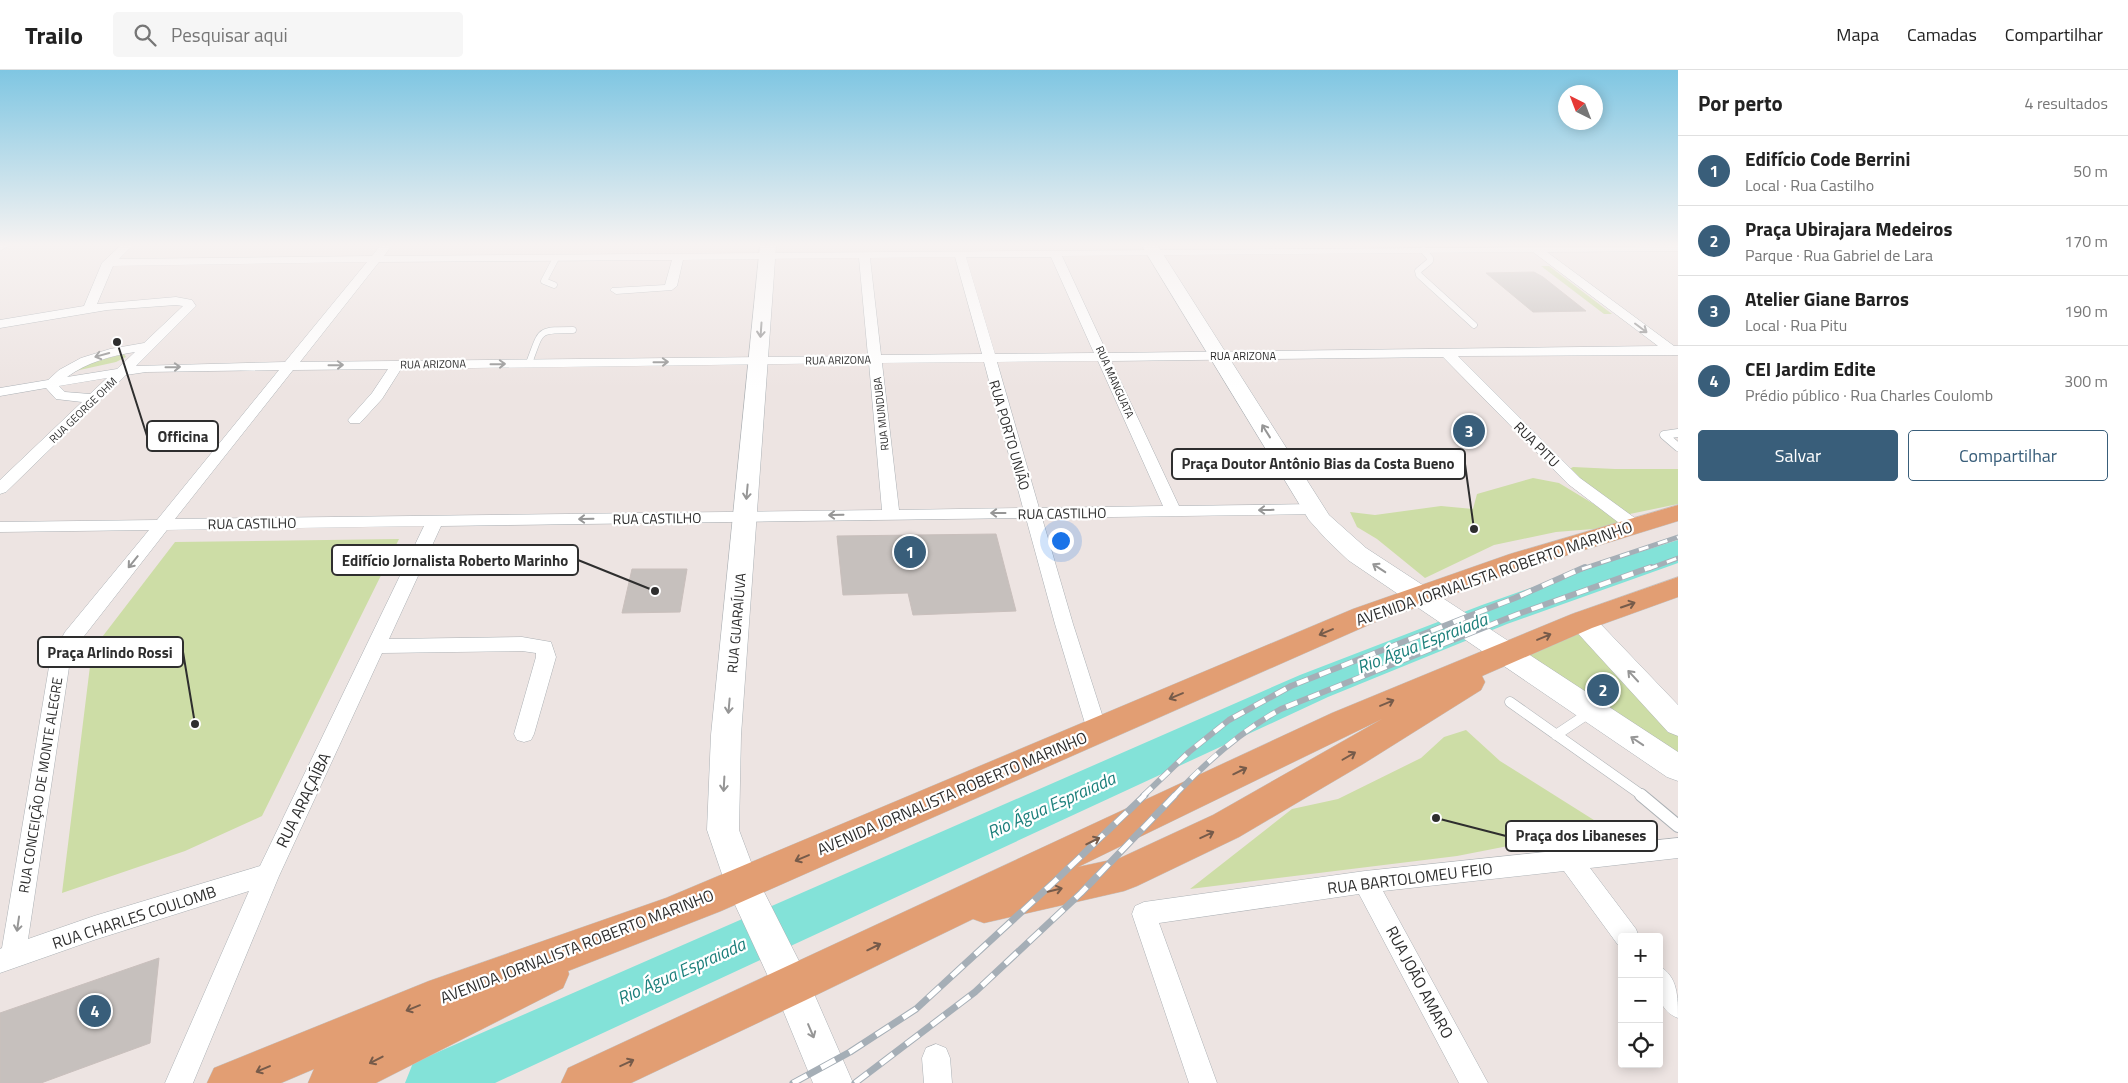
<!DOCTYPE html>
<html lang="pt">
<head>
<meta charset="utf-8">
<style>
	:root { --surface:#fff; --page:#f6f6f6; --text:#222; --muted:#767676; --line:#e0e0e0; --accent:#395e7a }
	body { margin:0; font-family:"Titillium Web",sans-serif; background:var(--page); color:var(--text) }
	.controls { position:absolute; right:15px; bottom:15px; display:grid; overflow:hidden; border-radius:5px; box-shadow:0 2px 12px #0003 }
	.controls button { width:45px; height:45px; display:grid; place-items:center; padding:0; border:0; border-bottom:1px solid var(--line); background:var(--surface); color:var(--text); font:25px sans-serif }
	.compass { position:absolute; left:1558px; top:15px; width:45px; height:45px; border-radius:50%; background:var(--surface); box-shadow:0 2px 12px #0003; rotate:318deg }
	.you { position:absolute; left:1060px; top:470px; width:18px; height:18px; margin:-12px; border:4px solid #fff; border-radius:50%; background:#1a73e8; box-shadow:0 0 0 8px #1a73e833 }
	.badge { display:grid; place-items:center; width:32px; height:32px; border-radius:50%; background:var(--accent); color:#fff; font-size:16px; font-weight:700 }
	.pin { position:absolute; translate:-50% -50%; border:2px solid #fff; box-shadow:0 1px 5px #0006 }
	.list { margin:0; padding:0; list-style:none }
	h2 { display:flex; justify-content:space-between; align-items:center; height:65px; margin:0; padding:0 20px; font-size:21px }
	h2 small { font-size:16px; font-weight:400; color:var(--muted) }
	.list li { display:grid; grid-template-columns:32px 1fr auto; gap:15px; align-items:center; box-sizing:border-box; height:70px; padding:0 20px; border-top:1px solid var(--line) }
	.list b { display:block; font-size:19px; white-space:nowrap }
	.list p { margin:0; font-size:16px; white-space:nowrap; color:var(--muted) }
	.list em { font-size:16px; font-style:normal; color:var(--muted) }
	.actions { display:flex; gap:10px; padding:15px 20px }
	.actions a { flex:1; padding:11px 0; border:1px solid var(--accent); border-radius:5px; text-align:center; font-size:18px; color:var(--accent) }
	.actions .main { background:var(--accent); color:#fff }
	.icon { flex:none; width:28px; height:28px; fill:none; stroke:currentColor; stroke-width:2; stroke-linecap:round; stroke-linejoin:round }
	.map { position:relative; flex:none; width:1678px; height:1013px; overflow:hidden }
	header { display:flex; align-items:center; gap:30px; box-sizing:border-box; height:70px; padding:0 25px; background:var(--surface); border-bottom:1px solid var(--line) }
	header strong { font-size:24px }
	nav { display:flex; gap:28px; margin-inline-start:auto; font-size:18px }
	.search { width:350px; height:45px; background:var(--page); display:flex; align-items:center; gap:12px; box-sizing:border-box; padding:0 18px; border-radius:5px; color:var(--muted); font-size:19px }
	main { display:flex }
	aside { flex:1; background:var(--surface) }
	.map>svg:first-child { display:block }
	.green { fill:#cddda6 }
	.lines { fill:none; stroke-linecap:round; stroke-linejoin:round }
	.river { fill:#83e2d8; fill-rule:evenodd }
	.building { fill:#c6c0bd; stroke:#c9bfbc }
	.lane-far3-casing { stroke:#acb1b5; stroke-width:7 }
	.lane-far2-casing { stroke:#acb1b5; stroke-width:9 }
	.lane-far1-casing { stroke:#acb1b5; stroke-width:11 }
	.lane-casing { stroke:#acb1b5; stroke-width:14 }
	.street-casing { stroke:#acb1b5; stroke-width:1 }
	.secondary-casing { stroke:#acb1b5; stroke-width:1 }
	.primary-casing { stroke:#c4c4c4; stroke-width:1 }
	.lane-far3 { stroke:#fff; stroke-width:6 }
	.lane-far2 { stroke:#fff; stroke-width:8 }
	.lane-far1 { stroke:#fff; stroke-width:10 }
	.lane { stroke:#fff; stroke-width:12 }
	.street { fill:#fff; fill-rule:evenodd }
	.secondary { fill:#fff; fill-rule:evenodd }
	.primary { fill:#e29e73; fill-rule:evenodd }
	.rail-far2-casing { stroke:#a5aeb6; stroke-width:5 }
	.rail-far1-casing { stroke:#a5aeb6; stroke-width:6 }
	.rail-casing { stroke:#a5aeb6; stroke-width:7 }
	.rail-far2 { stroke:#fff; stroke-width:3; stroke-dasharray:10; stroke-linecap:butt }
	.rail-far1 { stroke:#fff; stroke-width:4.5; stroke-dasharray:12; stroke-linecap:butt }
	.rail { stroke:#fff; stroke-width:5; stroke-dasharray:16; stroke-linecap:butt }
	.oneway { stroke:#969696 }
	.oneway2 { stroke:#765b4a }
	.labels { text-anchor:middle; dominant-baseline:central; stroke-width:4.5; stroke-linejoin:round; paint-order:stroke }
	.far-street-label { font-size:11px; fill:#2e2e2e; stroke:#fff }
	.street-label { font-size:14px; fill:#2e2e2e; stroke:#fff }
	.near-street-label { font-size:16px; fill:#2e2e2e; stroke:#fff }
	.near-water-label { font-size:18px; font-style:italic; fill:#1c7f7b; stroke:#fff }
	.leader { fill:none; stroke:#2e2e2e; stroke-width:2 }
	.callout-dot { fill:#2e2e2e; stroke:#fff; stroke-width:2 }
	.callout { fill:#fff; stroke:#2e2e2e; stroke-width:2 }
	.callout-label { font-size:15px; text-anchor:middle; font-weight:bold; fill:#2e2e2e }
</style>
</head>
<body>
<header>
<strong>Trailo</strong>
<div class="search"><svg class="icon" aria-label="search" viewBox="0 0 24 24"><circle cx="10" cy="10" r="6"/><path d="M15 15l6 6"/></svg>Pesquisar aqui</div>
<nav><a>Mapa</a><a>Camadas</a><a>Compartilhar</a></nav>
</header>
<main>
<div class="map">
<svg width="1678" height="1013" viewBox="0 0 1678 1013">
	<rect width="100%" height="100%" fill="#ede4e2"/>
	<path class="green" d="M1541,196H1549L1612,244H1604Z
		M124,284L126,287L116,292L75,301L89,293Z
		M1573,397L1615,399H1678V434L1625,445L1568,400Z
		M1533,408L1559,413L1630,456L1556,462L1494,475L1425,508L1377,469L1357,457L1350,442L1375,445L1441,436L1473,439L1477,424Z
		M399,469L262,746L185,781L62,823L91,588L96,575L175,472Z
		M1582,553L1678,657V697L1508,584Z
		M1466,660L1500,691L1605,757L1457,786L1190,819L1292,739L1338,729L1421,688L1444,667Z"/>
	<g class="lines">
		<path class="river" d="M1678,470V493L1507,554L1328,627L495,1013H405L413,993L1300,605L1482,535L1573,503Z"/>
	</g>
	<path class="building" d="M1534,202L1543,207L1586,241L1533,242L1486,203Z
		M996,464L1016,541L913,545L908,523L843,525L837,466Z
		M632,499H687L680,542L622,543Z
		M159,888L150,973L41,1013H0V943Z"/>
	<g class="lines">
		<defs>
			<path id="lane-far3" d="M1423,180L1430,188V191L1418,201L1419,205L1474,255
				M554,215L544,211L556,188
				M529,293C542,260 536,260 573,260"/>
			<path id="lane-far2" d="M1678,363L1664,365L1678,377"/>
			<path id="lane-far1" d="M1510,632L1643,726
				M1556,665L1589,643"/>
			<path id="lane" d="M1641,725L1678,756"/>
			<path id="street" d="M0,176H8L0,181Z
				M120,176H132L119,189L372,186L380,176H391L384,186L1678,176V181L1547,182L1674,276H1678V285L1458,286L1580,408L1639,451L1641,455L1639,459L1633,460L1627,459L1568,414L1443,287L1111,291L1179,436L1315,434L1321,435L1323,439L1321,443L1315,444L1042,448L1073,554L1107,660L1104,666L1097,668L1090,666L1087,660L1055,554L1026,448L441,456L389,569L522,567L551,572L556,587L534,664L531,670L524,672L517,670L514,664L536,587V583L522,581L382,583L279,806L193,1013H165L249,821L94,870L0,903V879L2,878L49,597L56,579L65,562L149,460L0,462V452L157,450L279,300L146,302L126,305L6,422L0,424V410L82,332L56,329L46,318L0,326V318L48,310L59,300L81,288L110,279L144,273L183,236L176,235L107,240L0,258V250L84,236L102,193ZM1533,182L1658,276L1107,283L1062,186ZM955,187L982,284L881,285L870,188ZM966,187H1051L1094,283L995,284ZM859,188L868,286L300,292L379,192L672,190L665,215L612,218L610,220L616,224L672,220L677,216L683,190ZM367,192L285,292L136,296L196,236L192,230L176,227L97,234L113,196ZM135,282L117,299L67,307C88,292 110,286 135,282ZM1098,291L1163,436L1039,438L997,292ZM984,292L1023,438L899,440L882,293ZM869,293L882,440L175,449L293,300L388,299L372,323L348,350L350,353H360L382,329L401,299ZM107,308L90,324L65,322L59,316ZM424,456L260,796L94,846L28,869L69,597L74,579L167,460Z
				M1678,768V788L1590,798L1636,859L1639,867H1622V877L1618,875L1564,801L1383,821L1488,1013H1459L1359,824L1159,853L1217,1013H1189L1132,844L1135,836L1144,832L1365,801Z
				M1659,896C1678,906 1678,927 1678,948C1655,939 1659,918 1659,896Z
				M936,974L946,978L950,988L952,1013H924L922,988L926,978Z"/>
			<path id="secondary" d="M760,176H776L741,665L739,760L757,808L805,903L853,1013H813L778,928L725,813L707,760L711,665Z
				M1142,176H1158L1329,445L1366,478L1678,682V711L1667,707L1348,490L1326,469L1309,450Z
				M1582,542L1591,544L1678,635V666L1668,662L1573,558L1569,551L1573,544Z"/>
			<path id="primary" d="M1678,435V451L1529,497L1373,553L721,841L568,901L569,904L563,918L376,1013H308L314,999L281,1013H207L214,998L429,911L666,828L1353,539L1510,484Z
				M1678,507V527L1592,558L1482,606L1485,612L1481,620L1363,694L1239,767L1137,816L1124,821L984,853L973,849L806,930L631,1013H561L568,998L1332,643L1572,544ZM1382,649L1213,745L1120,788L1078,797Z"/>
		</defs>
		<use href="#lane-far3" class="lane-far3-casing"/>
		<use href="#lane-far2" class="lane-far2-casing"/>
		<use href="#lane-far1" class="lane-far1-casing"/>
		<use href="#lane" class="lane-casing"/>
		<use href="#street" class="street-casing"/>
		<use href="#secondary" class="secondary-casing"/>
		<use href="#primary" class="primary-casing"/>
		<use href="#lane-far3" class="lane-far3"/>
		<use href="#lane-far2" class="lane-far2"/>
		<use href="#lane-far1" class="lane-far1"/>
		<use href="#lane" class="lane"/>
		<use href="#street" class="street"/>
		<use href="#secondary" class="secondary"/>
		<use href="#primary" class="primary"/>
		<defs>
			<path id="rail-far2" d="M1582,499L1678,467
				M1648,499L1678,488"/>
			<path id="rail-far1" d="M1143,726L1189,682L1229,650L1291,616L1515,528L1585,497
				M1174,726C1206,692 1240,662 1281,639L1518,544L1651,497"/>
			<path id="rail" d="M793,1013L850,982L916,939L1054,812L1145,725
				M855,1013L975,922L1081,823L1175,725"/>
		</defs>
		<use href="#rail-far2" class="rail-far2-casing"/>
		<use href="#rail-far1" class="rail-far1-casing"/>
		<use href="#rail" class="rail-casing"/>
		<use href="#rail-far2" class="rail-far2"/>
		<use href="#rail-far1" class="rail-far1"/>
		<use href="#rail" class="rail"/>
	</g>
	<defs><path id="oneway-shaft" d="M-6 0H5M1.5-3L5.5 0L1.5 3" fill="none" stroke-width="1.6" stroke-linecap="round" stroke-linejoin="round" transform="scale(1.25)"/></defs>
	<g class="oneway">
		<use href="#oneway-shaft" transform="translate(1641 258) rotate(37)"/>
		<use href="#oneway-shaft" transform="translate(761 260) rotate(94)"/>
		<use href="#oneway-shaft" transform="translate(102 285) rotate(165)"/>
		<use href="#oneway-shaft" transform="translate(661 292) rotate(-1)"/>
		<use href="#oneway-shaft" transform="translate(498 294) rotate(-1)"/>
		<use href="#oneway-shaft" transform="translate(336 295) rotate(-1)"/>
		<use href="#oneway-shaft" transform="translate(173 297) rotate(-1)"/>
		<use href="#oneway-shaft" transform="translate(1266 361) rotate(-122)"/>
		<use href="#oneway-shaft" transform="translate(747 422) rotate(95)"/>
		<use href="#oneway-shaft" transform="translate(1266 440) rotate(179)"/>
		<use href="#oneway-shaft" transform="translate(998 443) rotate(180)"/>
		<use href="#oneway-shaft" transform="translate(836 445) rotate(179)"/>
		<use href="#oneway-shaft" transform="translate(586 449) rotate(179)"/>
		<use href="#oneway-shaft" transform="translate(133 492) rotate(129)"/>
		<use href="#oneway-shaft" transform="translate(1379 498) rotate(-147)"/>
		<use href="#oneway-shaft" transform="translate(1633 606) rotate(-133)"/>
		<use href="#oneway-shaft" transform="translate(729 636) rotate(95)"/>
		<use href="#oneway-shaft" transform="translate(1637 671) rotate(-146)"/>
		<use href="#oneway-shaft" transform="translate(724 714) rotate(93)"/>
		<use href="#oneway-shaft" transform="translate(18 854) rotate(98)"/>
		<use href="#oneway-shaft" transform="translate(811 961) rotate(67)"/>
	</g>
	<g class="oneway2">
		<use href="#oneway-shaft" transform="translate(1628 535) rotate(-19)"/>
		<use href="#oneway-shaft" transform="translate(1326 562) rotate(157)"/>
		<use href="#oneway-shaft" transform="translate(1544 567) rotate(-23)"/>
		<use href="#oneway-shaft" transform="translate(1176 626) rotate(157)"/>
		<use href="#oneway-shaft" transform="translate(1387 633) rotate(-23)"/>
		<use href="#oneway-shaft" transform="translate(1349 686) rotate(-30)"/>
		<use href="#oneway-shaft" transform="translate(1240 701) rotate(-26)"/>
		<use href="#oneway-shaft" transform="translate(1207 765) rotate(-25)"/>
		<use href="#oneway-shaft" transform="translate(1093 771) rotate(-26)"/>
		<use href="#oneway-shaft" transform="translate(802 788) rotate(157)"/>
		<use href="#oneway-shaft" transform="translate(1055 820) rotate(-13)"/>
		<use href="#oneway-shaft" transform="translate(874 877) rotate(-26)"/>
		<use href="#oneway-shaft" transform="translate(413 938) rotate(158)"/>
		<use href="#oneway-shaft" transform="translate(376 990) rotate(153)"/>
		<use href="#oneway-shaft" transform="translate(627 993) rotate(-25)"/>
		<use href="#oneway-shaft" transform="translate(263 999) rotate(157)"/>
	</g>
	<linearGradient id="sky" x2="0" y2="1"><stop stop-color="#7fc6e2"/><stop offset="0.55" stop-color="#f7f3f2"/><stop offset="1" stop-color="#f7f3f2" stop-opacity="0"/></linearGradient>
	<rect width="1678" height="318" fill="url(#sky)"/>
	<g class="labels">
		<g class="far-street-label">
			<text x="1243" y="286">RUA ARIZONA</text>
			<text transform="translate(838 290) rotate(-1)">RUA ARIZONA</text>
			<text transform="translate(433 294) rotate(-1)">RUA ARIZONA</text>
			<text transform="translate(1115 312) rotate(66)">RUA MANGUATA</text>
			<text transform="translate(83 340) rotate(-44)">RUA GEORGE OHM</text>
			<text transform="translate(881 344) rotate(-96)">RUA MUNDUBA</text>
		</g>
		<g class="street-label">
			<text transform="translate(1010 365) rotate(74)">RUA PORTO UNIÃO</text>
			<text transform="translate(1537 374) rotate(45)">RUA PITU</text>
			<text transform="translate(1062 443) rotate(-1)">RUA CASTILHO</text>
			<text transform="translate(657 448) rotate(-1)">RUA CASTILHO</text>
			<text transform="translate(252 453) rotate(-1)">RUA CASTILHO</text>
			<text transform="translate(736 553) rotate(-85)">RUA GUARAÍUVA</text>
			<text transform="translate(40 715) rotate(-81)">RUA CONCEIÇÃO DE MONTE ALEGRE</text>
		</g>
		<g class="near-street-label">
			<text transform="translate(1494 503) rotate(-19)">AVENIDA JORNALISTA ROBERTO MARINHO</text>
			<text transform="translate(952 723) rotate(-23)">AVENIDA JORNALISTA ROBERTO MARINHO</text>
			<text transform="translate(303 730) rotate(-64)">RUA ARAÇAÍBA</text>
			<text transform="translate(1410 808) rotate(-7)">RUA BARTOLOMEU FEIO</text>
			<text transform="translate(134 847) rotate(-18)">RUA CHARLES COULOMB</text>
			<text transform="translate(577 876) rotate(-21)">AVENIDA JORNALISTA ROBERTO MARINHO</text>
			<text transform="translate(1420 912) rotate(62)">RUA JOÃO AMARO</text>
		</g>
		<g class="near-water-label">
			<text transform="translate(1422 573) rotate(-21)">Rio Água Espraiada</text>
			<text transform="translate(1051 735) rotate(-24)">Rio Água Espraiada</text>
			<text transform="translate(681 901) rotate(-24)">Rio Água Espraiada</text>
		</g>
	</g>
	<path class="leader" d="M117 272L147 366M1474 459L1465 394M655 521L578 490M195 654L183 582M1436 748L1506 766"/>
	<g class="callout-dot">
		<circle cx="117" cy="272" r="5"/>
		<circle cx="1474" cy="459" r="5"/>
		<circle cx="655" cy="521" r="5"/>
		<circle cx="195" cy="654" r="5"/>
		<circle cx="1436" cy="748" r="5"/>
	</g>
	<g class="callout">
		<rect x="147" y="351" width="71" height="30" rx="5"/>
		<rect x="1172" y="379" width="293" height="30" rx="5"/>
		<rect x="332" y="475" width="246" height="30" rx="5"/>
		<rect x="38" y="567" width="145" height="30" rx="5"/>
		<rect x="1506" y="751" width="151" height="30" rx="5"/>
	</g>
	<g class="callout-label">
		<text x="183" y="372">Officina</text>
		<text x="1318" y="399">Praça Doutor Antônio Bias da Costa Bueno</text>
		<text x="455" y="496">Edifício Jornalista Roberto Marinho</text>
		<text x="110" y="588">Praça Arlindo Rossi</text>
		<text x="1581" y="771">Praça dos Libaneses</text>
	</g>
</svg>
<div class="controls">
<button>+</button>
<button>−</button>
<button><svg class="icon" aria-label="locate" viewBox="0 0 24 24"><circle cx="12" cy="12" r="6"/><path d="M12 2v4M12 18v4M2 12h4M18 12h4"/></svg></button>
</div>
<svg class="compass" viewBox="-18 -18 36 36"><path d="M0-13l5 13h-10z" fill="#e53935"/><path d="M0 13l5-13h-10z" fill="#767676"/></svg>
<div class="you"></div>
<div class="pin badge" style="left:910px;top:482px">1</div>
<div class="pin badge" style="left:1603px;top:620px">2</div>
<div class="pin badge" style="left:1469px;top:361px">3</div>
<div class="pin badge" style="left:95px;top:941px">4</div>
</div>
<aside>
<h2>Por perto<small>4 resultados</small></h2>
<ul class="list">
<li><span class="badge">1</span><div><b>Edifício Code Berrini</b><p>Local · Rua Castilho</p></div><em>50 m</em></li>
<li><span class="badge">2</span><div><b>Praça Ubirajara Medeiros</b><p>Parque · Rua Gabriel de Lara</p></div><em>170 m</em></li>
<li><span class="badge">3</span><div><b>Atelier Giane Barros</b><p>Local · Rua Pitu</p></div><em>190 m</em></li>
<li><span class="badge">4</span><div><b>CEI Jardim Edite</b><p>Prédio público · Rua Charles Coulomb</p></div><em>300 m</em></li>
</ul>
<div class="actions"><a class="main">Salvar</a><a>Compartilhar</a></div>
</aside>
</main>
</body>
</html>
